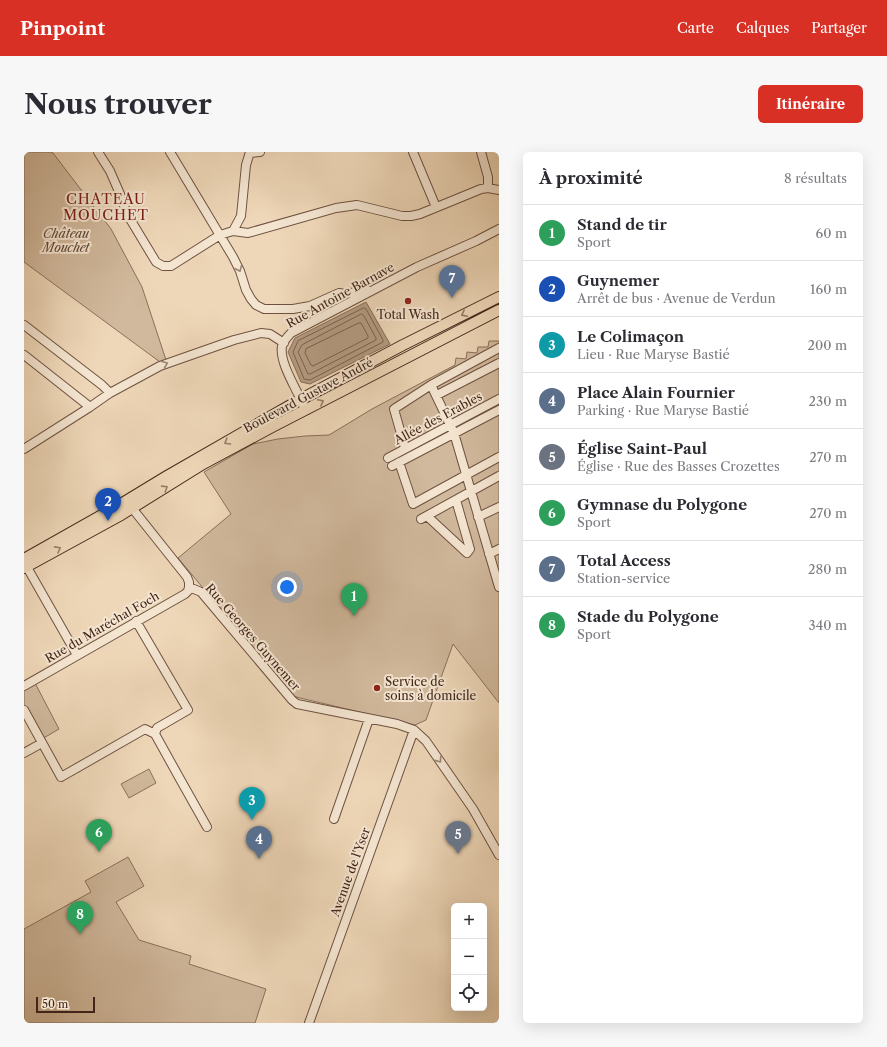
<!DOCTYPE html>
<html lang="fr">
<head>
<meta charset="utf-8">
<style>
	:root { --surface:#fff; --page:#f7f7f7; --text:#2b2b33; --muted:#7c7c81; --line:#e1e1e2; --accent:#d93025 }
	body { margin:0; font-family:"Libre Caslon Text",serif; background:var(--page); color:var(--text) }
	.controls { position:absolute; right:12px; bottom:12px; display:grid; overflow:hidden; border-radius:6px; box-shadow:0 4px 16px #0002 }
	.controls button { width:36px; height:36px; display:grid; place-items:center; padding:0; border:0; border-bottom:1px solid var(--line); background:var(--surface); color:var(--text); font:20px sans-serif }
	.scale { position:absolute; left:12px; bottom:10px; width:59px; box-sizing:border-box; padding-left:4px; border:2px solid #432619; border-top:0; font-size:11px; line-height:14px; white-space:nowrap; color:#432619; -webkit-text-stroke:3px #f4e5d1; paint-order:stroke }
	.you { position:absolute; left:263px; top:435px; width:14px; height:14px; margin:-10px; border:3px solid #fff; border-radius:50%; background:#1a73e8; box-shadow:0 0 0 6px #1a73e833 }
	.badge { display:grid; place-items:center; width:26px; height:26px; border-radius:50%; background:var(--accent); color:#fff; font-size:13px; font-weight:700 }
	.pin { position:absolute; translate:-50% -33px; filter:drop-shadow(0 1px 2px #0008) }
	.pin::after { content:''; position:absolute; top:21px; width:14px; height:12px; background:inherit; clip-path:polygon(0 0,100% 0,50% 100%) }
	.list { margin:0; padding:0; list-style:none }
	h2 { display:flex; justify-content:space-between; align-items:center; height:52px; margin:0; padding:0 16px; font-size:17px }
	h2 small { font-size:13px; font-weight:400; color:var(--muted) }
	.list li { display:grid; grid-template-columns:26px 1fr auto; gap:12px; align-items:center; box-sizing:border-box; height:56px; padding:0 16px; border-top:1px solid var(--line) }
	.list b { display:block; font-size:15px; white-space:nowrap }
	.list p { margin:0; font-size:13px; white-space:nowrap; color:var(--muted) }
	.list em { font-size:13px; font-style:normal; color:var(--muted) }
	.icon { flex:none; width:22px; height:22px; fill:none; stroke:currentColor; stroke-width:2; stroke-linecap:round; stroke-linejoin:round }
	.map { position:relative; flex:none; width:475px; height:871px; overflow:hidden; border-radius:6px }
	header { display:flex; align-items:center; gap:24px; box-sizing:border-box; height:56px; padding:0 20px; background:var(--accent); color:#fff }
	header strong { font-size:19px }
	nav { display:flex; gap:22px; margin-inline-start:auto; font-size:14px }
	.intro { display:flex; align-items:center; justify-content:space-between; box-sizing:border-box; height:96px; padding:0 24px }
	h1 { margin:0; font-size:28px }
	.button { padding:10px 18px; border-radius:6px; background:var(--accent); color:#fff; font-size:14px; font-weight:700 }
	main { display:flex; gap:24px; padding:0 24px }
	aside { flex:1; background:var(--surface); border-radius:6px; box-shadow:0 4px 16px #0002 }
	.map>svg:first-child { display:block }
	.green { fill:#d1b99d; stroke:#8a705b }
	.water { fill:#b49b82; stroke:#876c58 }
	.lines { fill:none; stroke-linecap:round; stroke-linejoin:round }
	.shore { stroke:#7c604e; stroke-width:1 }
	.minor-casing { stroke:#6e5241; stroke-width:10 }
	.major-casing { stroke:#432619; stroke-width:12 }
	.minor { stroke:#f4e5d1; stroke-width:8 }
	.major { stroke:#eed7b8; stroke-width:10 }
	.oneway { stroke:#9c8675 }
	.oneway2 { stroke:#987e68 }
	.poi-dot { fill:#8f2418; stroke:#f4e5d1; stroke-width:1.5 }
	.labels { text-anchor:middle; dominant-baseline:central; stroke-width:4; stroke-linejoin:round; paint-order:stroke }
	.park-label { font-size:12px; font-style:italic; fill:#5f4333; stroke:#f4e5d1 }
	.street-label { font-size:12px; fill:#432619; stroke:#f4e5d1 }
	.poi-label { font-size:12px; fill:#432619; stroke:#f4e5d1 }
	.quarter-label { font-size:14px; letter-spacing:1px; fill:#7a1f14; stroke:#f4e5d1 }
</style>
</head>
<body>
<header>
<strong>Pinpoint</strong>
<nav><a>Carte</a><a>Calques</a><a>Partager</a></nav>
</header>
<div class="intro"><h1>Nous trouver</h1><a class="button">Itinéraire</a></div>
<main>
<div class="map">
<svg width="475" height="871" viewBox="0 0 475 871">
	<rect width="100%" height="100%" fill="#eed7b8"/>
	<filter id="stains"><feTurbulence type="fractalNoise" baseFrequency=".005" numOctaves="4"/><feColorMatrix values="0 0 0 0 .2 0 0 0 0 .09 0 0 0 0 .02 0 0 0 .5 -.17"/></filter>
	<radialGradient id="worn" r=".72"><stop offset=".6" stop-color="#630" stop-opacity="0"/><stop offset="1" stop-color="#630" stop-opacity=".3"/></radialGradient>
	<path class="green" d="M0,0H27L29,1L87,77L118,135L142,208L136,210L0,110Z
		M465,189H475V551L429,492L402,568L391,573L276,546L269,544L154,406L207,362L180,320L229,292L254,287L281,284L305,283L348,257L431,213L432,206L442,207L443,200L453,201L454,195H464Z
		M11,531L35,577L18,587L0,553V537Z
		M125,617L132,631L105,646L97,632Z
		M104,705L120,734L92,750L115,788L167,804L165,812L242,837L231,871H0V777L67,740L61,729Z"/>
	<path class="water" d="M342,150L366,192L286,232L277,230L264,200L271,186Z"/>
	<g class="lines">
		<path class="shore" d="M340,156L342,157L359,188V190L286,228L280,227L269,200L274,189Z
			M338,162L340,164L352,186V188L286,222H284L274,200L278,193Z
			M335,171H337L344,184V186L289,214L287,213L281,201L282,197Z"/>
		<defs>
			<path id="minor" d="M74,0L86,19L96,42L103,62L132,110L139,114H147L196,83L209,79L217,64L222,13L226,0
				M146,0L209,105L216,119L222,138L227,147L232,153L240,157H269L286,154L315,141L321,142L343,138
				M389,0L412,55
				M457,0L464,25V36
				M226,1L236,0
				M209,79L224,81L312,56L333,53L378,64H387L396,62L457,37L464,36L475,38
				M0,173L78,233L86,241
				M0,203L66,255
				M407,233L430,281L475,435
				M413,243L475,211
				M279,253C273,237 255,211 258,194C260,189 263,185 267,181L393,115L452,89L475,77
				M381,296L370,257L407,233L475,196
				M0,297L66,255L86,241L136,214L210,188L237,181L246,182L260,191
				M364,306L475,247
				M375,310L389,352L475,305
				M368,314L475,258
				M109,350L108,356L163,425L165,430V435
				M403,364L443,401L446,397L432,348
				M454,365L475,355
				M397,367L475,324
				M465,402L475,397
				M0,410L53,503
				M165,435L177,440L268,548L273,552L373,572L390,578L402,589L449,657L475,703
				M112,469L164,558L133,576L131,582L156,627L183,675
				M0,534L161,442L164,439L165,435
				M0,558L37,625L121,577L131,582
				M0,601L18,591
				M310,667L345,567
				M285,871L390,578"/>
			<path id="major" d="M0,407L92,355L143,324L277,247L379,193L475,145
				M0,416L97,363L179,312L250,274L475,158"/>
		</defs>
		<use href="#minor" class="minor-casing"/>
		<use href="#major" class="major-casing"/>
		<use href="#minor" class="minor"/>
		<use href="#major" class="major"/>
	</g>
	<defs><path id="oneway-chevron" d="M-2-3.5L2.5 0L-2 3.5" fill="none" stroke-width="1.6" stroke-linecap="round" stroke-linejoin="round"/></defs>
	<g class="oneway">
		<use href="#oneway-chevron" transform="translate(215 117) rotate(67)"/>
		<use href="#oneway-chevron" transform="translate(141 212) rotate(-21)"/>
		<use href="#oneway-chevron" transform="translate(415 608) rotate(55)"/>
	</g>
	<g class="oneway2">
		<use href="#oneway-chevron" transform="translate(440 162) rotate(153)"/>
		<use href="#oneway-chevron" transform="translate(297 250) rotate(-27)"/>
		<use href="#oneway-chevron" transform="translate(203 290) rotate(150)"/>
		<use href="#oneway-chevron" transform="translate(141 336) rotate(-32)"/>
		<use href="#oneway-chevron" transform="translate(34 397) rotate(-29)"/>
	</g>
	<g class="poi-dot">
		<circle cx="384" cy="149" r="4"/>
		<circle cx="353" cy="536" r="4"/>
	</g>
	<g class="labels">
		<g class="park-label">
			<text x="42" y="81">Château<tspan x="42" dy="14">Mouchet</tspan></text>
		</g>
		<g class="street-label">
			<text transform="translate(316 143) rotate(-29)">Rue Antoine Barnave</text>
			<text transform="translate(284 243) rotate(-28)">Boulevard Gustave André</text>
			<text transform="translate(414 266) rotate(-28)">Allée des Erables</text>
			<text transform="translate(78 475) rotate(-30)">Rue du Maréchal Foch</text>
			<text transform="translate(229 485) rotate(49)">Rue Georges Guynemer</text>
			<text transform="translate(326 720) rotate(-70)">Avenue de l'Yser</text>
		</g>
		<g class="poi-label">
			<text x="384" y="162">Total Wash</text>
			<text x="361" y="529" text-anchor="start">Service de<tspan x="361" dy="14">soins à domicile</tspan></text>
		</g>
		<g class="quarter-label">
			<text x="82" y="47">CHATEAU<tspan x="82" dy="16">MOUCHET</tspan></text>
		</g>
	</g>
	<rect width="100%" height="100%" filter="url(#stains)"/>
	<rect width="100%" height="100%" fill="url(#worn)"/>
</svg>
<div class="controls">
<button>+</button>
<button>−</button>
<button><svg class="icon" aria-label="locate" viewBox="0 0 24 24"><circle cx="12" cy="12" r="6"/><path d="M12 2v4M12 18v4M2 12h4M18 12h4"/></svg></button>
</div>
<div class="scale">50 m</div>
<div class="you"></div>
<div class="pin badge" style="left:330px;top:464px;background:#2e9e5b">1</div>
<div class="pin badge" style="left:84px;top:369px;background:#1a4fb4">2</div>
<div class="pin badge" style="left:228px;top:668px;background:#0f9aa8">3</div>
<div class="pin badge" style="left:235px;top:707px;background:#5c6f8a">4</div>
<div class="pin badge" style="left:434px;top:702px;background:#6b7280">5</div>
<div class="pin badge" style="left:75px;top:700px;background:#2e9e5b">6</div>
<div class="pin badge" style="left:428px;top:146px;background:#5c6f8a">7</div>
<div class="pin badge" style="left:56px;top:782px;background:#2e9e5b">8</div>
</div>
<aside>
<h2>À proximité<small>8 résultats</small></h2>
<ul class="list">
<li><span class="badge" style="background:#2e9e5b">1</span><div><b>Stand de tir</b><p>Sport</p></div><em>60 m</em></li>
<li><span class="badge" style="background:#1a4fb4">2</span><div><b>Guynemer</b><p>Arrêt de bus · Avenue de Verdun</p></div><em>160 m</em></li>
<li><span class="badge" style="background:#0f9aa8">3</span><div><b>Le Colimaçon</b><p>Lieu · Rue Maryse Bastié</p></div><em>200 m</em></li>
<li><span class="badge" style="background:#5c6f8a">4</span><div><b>Place Alain Fournier</b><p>Parking · Rue Maryse Bastié</p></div><em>230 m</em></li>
<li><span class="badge" style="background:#6b7280">5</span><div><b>Église Saint-Paul</b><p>Église · Rue des Basses Crozettes</p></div><em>270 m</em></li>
<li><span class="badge" style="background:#2e9e5b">6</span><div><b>Gymnase du Polygone</b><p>Sport</p></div><em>270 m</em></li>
<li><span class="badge" style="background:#5c6f8a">7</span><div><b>Total Access</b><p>Station-service</p></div><em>280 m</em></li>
<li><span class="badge" style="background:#2e9e5b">8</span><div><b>Stade du Polygone</b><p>Sport</p></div><em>340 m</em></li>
</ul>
</aside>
</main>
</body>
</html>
